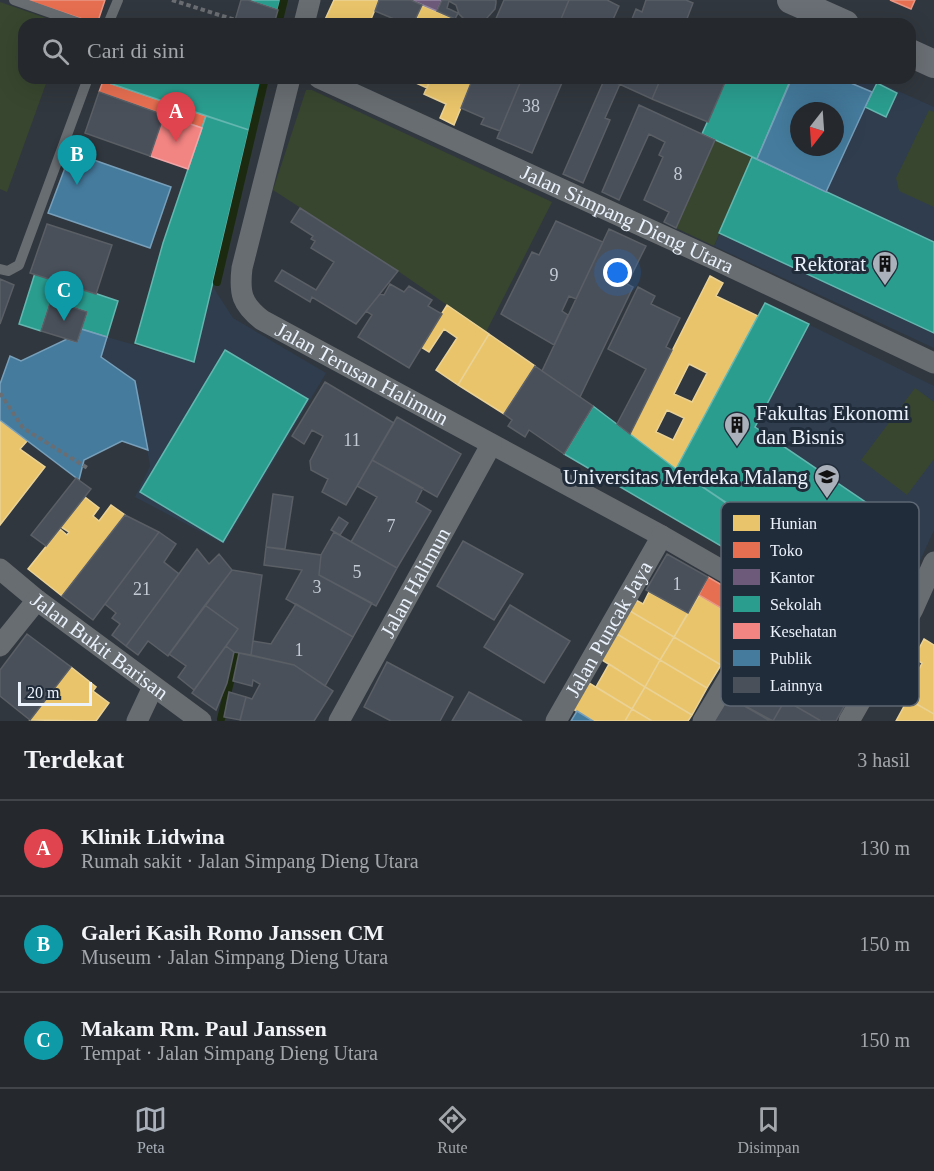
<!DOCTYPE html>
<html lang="id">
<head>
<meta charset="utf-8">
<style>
	:root { --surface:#25292e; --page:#2d3136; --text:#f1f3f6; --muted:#a3a6aa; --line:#42454a; --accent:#aab1ba }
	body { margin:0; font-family:"Times New Roman",serif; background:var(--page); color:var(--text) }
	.compass { position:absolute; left:790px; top:102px; width:54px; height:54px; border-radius:50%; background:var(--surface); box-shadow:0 6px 24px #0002; rotate:197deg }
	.scale { position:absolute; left:18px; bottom:15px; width:74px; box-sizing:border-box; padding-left:6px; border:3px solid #ebf2fc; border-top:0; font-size:16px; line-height:21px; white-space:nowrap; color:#ebf2fc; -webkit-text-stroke:4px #212c3a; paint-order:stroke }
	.you { position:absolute; left:618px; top:273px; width:21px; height:21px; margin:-15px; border:4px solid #fff; border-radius:50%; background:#1a73e8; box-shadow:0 0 0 9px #1a73e833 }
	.badge { display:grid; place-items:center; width:39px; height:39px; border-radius:50%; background:var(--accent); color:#fff; font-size:20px; font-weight:700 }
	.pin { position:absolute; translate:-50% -50px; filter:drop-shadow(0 2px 3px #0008) }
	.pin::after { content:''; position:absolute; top:32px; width:21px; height:18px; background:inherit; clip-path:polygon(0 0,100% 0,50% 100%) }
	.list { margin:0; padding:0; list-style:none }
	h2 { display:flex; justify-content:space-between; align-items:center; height:78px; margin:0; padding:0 24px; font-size:26px }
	h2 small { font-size:20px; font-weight:400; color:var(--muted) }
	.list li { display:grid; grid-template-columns:39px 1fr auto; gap:18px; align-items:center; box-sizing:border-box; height:96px; padding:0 24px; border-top:2px solid var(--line) }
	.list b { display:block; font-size:22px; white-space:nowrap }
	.list p { margin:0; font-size:20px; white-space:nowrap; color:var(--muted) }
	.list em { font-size:20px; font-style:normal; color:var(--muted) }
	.icon { flex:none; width:33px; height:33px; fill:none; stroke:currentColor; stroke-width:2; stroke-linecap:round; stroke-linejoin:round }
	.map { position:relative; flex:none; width:934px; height:721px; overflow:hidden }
	.search { position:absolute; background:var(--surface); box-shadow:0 6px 24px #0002; left:18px; right:18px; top:18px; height:66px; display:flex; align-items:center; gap:15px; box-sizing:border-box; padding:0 21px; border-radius:18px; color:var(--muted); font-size:22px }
	.sheet { height:366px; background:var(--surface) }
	nav { display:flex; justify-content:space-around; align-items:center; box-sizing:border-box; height:84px; border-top:2px solid var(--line); background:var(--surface); font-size:16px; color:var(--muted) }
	nav a { display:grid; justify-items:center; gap:3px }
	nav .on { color:var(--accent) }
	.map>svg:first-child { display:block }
	.built { fill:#2f3d4f; fill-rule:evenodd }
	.green { fill:#38462f }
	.homes { fill:#e9c46a; stroke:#ead296; stroke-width:1.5; fill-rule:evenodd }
	.shops { fill:#e76f51; stroke:#e89684; stroke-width:1.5 }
	.offices { fill:#6d597a; stroke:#9387a1; stroke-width:1.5 }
	.schools { fill:#2a9d8f; stroke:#64b6b0; stroke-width:1.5 }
	.health { fill:#f28482; stroke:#f0a5a7; stroke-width:1.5 }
	.public { fill:#457b9d; stroke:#779fba; stroke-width:1.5; fill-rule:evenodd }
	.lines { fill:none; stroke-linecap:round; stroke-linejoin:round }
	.stream { stroke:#1c2b0f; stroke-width:8 }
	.building { fill:#4a505a; stroke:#5a5f66; stroke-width:1.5 }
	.path { stroke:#6a6e73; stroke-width:4; stroke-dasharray:4.5 3; stroke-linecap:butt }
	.lane { stroke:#686d72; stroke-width:10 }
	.street { stroke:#686d72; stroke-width:21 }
	.secondary { stroke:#6a6f75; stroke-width:28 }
	.labels { text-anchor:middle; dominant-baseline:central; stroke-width:6; stroke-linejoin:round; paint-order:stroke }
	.number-label { font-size:18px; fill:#c3cad4 }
	.street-label { font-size:21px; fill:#ebf2fc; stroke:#212c3a }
	.poi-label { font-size:21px; fill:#ebf2fc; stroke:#212c3a; text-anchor:end }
	.key { fill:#212c3a; stroke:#5e6774; stroke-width:1.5 }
	.key-label { font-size:16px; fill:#ebf2fc }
</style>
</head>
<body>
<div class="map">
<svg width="934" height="721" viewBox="0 0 934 721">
	<rect width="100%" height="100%" fill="#31373e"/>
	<path class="built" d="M792,78H869L934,107V348L714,246L757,159ZM799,111H835V147H799Z
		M213,287L233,318L326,373L224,544L135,497L150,466L135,381L101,357L107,337L194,362Z
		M765,303L934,386V530L889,629L884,636L880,639H877L813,599L829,572L676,469Z"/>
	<path class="green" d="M0,2L63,24H24V78H48L7,192L0,189Z
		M306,90H312L552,202L486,332L398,271L273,190Z
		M929,110L934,112V207L899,191L896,178Z
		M715,140L752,157L714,246L676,228Z
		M915,388L934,402V459L907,495L861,460Z"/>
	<path class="homes" d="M334,0H379L369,24H323Z
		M422,5L456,20L454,24H420L415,22Z
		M405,78H431L427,88Z
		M431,78H473L454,125L440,118L446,104L424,94Z
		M710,276L723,283L716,296L758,316L676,469L630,434ZM689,364L707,373L692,402L674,394ZM667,410L684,418L673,440L656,432Z
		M447,305L489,334L458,385L436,370L457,338L444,329L429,352L421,347Z
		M489,334L535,366L504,414L458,385Z
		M0,420L27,441L20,449L45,467L0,525Z
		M85,497L99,508L93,516L99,521L111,505L125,515L62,596L28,569L60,529L67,535L69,532L61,527Z
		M649,592L688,613L674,637L630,611L636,600L643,604Z
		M699,595L745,622L721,665L674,637Z
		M630,611L674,637L660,660L617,634Z
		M617,634L660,660L645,687L602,660Z
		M674,637L721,665L707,688L660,660Z
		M924,639L934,645V714L905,698L922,663L914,658Z
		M660,660L707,688L692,715L645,687Z
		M609,664L645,687L632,709L596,687Z
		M71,667L96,687L93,691L109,703L96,721L30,720Z
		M589,683L632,709L625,721H593L573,709Z
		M645,687L692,715L688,721H652L632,709Z
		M908,699L934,714V721H896Z
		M632,709L652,721H625Z"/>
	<path class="shops" d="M26,0H105L97,24Z
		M890,0H915L911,9Z
		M103,81L206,116L202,128L99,92Z
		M708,577L756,605L745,622L699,595Z"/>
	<path class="offices" d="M411,0H442L437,11Z"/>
	<path class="schools" d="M248,0H280L278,10Z
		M104,78H262L249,130L103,81Z
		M727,78H784L790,81L757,159L702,134Z
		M877,83L897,93L886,117L865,107Z
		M206,116L249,130L194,362L135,343L163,243Z
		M752,157L934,242V333L719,233Z
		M35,273L118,301L107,337L81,329L87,312L51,300L41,331L19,324Z
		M765,303L809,324L755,427L898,524L856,589L676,469Z
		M225,350L308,399L223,542L140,492Z
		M593,406L676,469L767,531L750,563L564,454Z"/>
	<path class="health" d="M164,115L202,128L188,169L150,156Z"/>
	<path class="public" d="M792,78H839L872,92L826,192L757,159ZM799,111H835V147H799Z
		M71,152L171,187L150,248L48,213Z
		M81,329L107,337L101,357L135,381L148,450L122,441L84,460L79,480L0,420V384L10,356L21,361L67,339L77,342Z
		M577,711L593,721H571Z"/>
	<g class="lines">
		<path class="stream" d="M278,24L284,0
			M217,282L265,78
			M221,719L236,657"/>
	</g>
	<path class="building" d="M241,0H248L278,10L274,24H234Z
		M379,0H411L422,5L413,24H406L375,11Z
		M442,0H496V3L495,9L486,19L472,22L464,19L459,14L456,5L449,1L447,8L458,13L455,19L437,11Z
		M504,0H569L559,24H496L495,21Z
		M569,0H607L619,6L611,24H559Z
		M646,0H686L693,3L685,24H630L636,9L642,12Z
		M473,78H522L500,131L481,124L484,118L461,108Z
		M522,78H549L553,80V78H564L532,153L497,138Z
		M605,78L620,84L605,118L610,120L583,183L563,174Z
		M606,78H661L652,99Z
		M661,78H727L708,122L652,99Z
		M99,92L164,115L150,156L85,133Z
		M639,105L715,140L676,228L664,222L669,212L644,200L663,157L659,155L665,142L649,134L619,200L602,192Z
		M300,208L398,271L356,324L312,297L310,302L275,281L282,270L316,290L334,262L311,248L315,241L311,239L313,236L291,222Z
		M556,221L603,242L576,299L569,296L562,311L568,315L554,345L501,314L532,252L539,255Z
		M47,224L112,245L96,294L30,273Z
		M609,229L646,246L627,284L633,287L580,397L542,371Z
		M0,279L14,285L0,324Z
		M390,284L404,292L409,286L432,300L428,306L442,314L409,368L358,337L372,315L366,311L380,294L384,295Z
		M638,287L655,296L651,304L680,318L666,347L672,350L630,434L617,424L646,369L608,349Z
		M51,300L87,312L77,342L41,331Z
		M535,366L593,406L564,454L529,430L525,437L508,426L512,420L504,414Z
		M325,382L394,423L346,505L322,492L328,479L311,470L310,461L323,436L312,430L304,444L292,436Z
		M397,417L461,454L437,497L372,460Z
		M372,460L423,488L416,502L431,511L397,568L351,542L377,497L357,486Z
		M76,478L91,489L46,546L31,535Z
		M273,494L293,497L285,549L266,547Z
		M125,515L159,532L93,620L62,596Z
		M339,517L348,523L340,535L331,530Z
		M159,532L176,544L164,562L179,574L126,646L112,635L120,624L112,618L116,613L105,604Z
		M334,532L397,568L376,606L319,575L321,555Z
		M463,541L523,574L494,620L437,586Z
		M266,547L321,555L319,575L372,603L353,637L286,599L302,570L264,565Z
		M197,549L209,564L219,554L232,570L168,656L148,641L138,655L126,646Z
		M667,554L708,577L688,613L646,590Z
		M232,570L262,575L251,655L234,652L226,646L238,629L205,605Z
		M296,604L353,637L325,686L294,665L251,655L253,641L271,644Z
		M205,605L238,629L194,690L178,677L186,666L169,654Z
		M510,605L570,641L544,683L484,647Z
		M27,634L71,667L30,720L0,696V670Z
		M226,646L234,652L227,683L216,710L192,693Z
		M239,653L294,665L333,691L314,721H240L246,697L252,699L260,684L253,680L252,686L233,681Z
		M387,662L453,697L440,721H391L364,707Z
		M742,675L785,700L773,721L734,700L742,686L737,683Z
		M800,676L846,703L836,721H821L785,700Z
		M229,692L246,697L240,720L224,717Z
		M469,692L522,721H452Z
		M729,697L770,721H714Z
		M785,700L821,721H773Z"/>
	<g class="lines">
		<path class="path" d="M172,0L235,20
			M0,393L23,428L89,469"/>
		<path class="lane" d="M14,0L82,24
			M108,24L118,0
			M0,269L8,271L19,265L88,78"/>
		<g class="street">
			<path d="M304,24L310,0"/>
			<path id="s1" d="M290,78L242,268C239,294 242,304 262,320L662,536L883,663"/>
			<path id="s2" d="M319,78L714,259L934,363"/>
			<path id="s3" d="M0,569L37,600L201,721"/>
			<path d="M0,646L37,600"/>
			<path d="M137,721L153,687"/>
			<path id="s4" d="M339,721L491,445"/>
			<path id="s5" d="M556,721L662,536"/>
			<path d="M703,721L775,600"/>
			<path d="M849,721L913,609L934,562"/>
		</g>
		<path class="secondary" d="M791,0L845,24
			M910,53L934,64"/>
	</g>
	<defs>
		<symbol id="building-pin" viewBox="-11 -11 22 30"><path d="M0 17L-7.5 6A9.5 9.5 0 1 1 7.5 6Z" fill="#aab1ba" stroke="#212c3a"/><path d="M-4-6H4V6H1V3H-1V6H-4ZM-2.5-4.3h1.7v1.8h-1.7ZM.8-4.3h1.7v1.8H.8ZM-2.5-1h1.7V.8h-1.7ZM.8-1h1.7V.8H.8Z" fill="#111"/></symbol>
		<symbol id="university-pin" viewBox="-11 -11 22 30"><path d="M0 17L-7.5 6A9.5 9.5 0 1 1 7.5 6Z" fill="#aab1ba" stroke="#212c3a"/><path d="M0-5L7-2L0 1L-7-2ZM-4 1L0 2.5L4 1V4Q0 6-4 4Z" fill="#111"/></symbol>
	</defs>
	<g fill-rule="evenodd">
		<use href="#building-pin" x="870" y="249" width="30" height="40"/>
		<use href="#building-pin" x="722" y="410" width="30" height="40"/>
		<use href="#university-pin" x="812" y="462" width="30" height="40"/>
	</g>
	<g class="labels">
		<g class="number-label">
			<text x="531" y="106">38</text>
			<text x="678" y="174">8</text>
			<text x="554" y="275">9</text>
			<text x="352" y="440">11</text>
			<text x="391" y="526">7</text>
			<text x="357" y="572">5</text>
			<text x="677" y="584">1</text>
			<text x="317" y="587">3</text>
			<text x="142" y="589">21</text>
			<text x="299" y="650">1</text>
		</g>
		<g class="street-label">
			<text stroke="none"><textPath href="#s2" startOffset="339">Jalan Simpang Dieng Utara</textPath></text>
			<text stroke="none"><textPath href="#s1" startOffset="369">Jalan Terusan Halimun</textPath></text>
			<text stroke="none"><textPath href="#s4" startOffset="158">Jalan Halimun</textPath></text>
			<text stroke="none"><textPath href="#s5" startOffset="106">Jalan Puncak Jaya</textPath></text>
			<text stroke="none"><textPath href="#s3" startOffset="126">Jalan Bukit Barisan</textPath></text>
		</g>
		<g class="poi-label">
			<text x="866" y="264">Rektorat</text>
			<text x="756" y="413" text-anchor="start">Fakultas Ekonomi<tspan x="756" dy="24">dan Bisnis</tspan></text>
			<text x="808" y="477">Universitas Merdeka Malang</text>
		</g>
	</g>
	<rect x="721" y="502" width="198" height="204" rx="9" class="key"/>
	<rect x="733" y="515" width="27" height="16" fill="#e9c46a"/>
	<rect x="733" y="542" width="27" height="16" fill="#e76f51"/>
	<rect x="733" y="569" width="27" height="16" fill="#6d597a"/>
	<rect x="733" y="596" width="27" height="16" fill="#2a9d8f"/>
	<rect x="733" y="623" width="27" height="16" fill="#f28482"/>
	<rect x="733" y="650" width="27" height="16" fill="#457b9d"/>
	<rect x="733" y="677" width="27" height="16" fill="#4a505a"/>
	<g class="key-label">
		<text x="770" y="529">Hunian</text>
		<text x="770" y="556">Toko</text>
		<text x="770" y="583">Kantor</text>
		<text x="770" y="610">Sekolah</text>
		<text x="770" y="637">Kesehatan</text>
		<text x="770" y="664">Publik</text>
		<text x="770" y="691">Lainnya</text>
	</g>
</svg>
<svg class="compass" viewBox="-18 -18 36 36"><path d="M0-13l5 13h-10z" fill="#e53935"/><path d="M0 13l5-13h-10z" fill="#a3a6aa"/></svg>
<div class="scale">20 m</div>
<div class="you"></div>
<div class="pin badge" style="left:176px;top:142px;background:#e0444e">A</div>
<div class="pin badge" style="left:77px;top:185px;background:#0f9aa8">B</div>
<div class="pin badge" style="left:64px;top:321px;background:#0f9aa8">C</div>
<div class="search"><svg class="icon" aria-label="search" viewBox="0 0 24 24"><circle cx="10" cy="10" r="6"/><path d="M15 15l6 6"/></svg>Cari di sini</div>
</div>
<section class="sheet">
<h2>Terdekat<small>3 hasil</small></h2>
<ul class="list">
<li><span class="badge" style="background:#e0444e">A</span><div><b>Klinik Lidwina</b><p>Rumah sakit · Jalan Simpang Dieng Utara</p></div><em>130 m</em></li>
<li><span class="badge" style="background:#0f9aa8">B</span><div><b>Galeri Kasih Romo Janssen CM</b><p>Museum · Jalan Simpang Dieng Utara</p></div><em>150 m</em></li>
<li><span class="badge" style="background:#0f9aa8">C</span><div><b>Makam Rm. Paul Janssen</b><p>Tempat · Jalan Simpang Dieng Utara</p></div><em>150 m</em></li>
</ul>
</section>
<nav>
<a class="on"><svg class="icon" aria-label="map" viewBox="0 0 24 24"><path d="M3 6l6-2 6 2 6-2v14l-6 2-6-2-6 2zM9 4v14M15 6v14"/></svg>Peta</a>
<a><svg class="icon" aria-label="directions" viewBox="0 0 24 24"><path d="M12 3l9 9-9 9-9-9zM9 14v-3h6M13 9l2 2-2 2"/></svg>Rute</a>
<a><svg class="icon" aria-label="saved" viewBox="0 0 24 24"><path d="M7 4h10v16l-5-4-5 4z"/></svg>Disimpan</a>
</nav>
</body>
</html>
